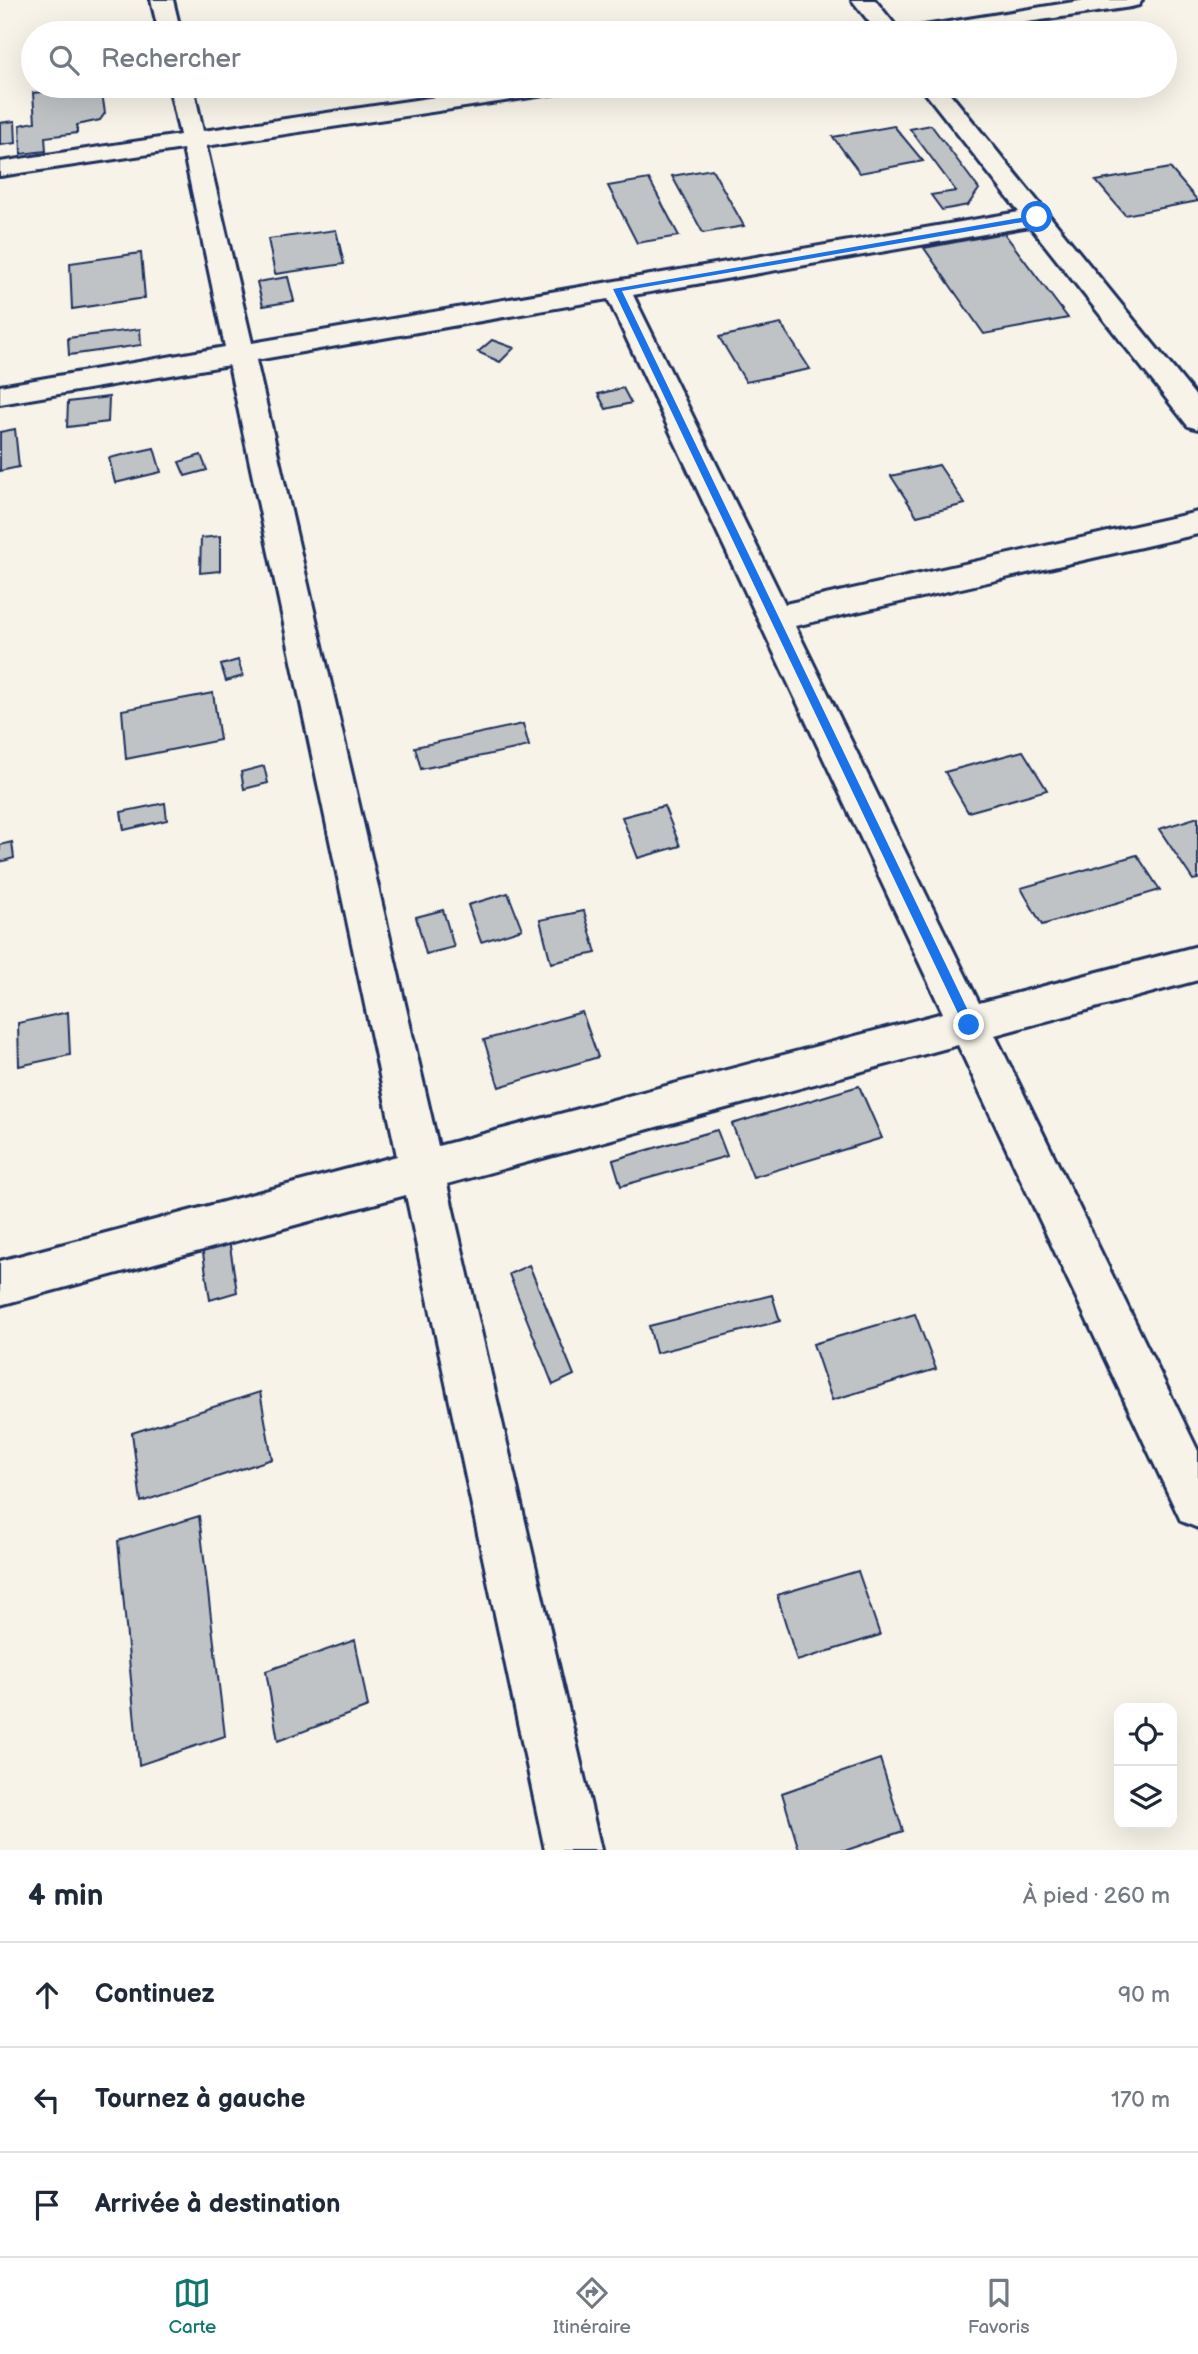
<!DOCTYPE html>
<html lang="fr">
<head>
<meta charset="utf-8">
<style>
	:root { --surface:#fff; --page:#f6f6f7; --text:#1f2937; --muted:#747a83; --line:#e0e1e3; --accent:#0f766e }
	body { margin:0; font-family:"Balsamiq Sans",sans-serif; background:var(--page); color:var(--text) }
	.controls { position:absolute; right:21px; bottom:21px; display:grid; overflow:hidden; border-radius:14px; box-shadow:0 7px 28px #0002 }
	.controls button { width:63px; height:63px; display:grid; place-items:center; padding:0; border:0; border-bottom:2px solid var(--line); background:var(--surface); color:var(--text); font:35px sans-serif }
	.stop { position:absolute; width:21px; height:21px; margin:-16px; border:5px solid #1a73e8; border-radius:50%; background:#fff }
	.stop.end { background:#1a73e8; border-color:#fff; box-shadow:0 2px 7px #0008 }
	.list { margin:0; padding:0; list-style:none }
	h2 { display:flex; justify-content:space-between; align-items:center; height:91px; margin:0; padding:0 28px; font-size:30px }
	h2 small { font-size:23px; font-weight:400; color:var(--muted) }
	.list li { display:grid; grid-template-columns:46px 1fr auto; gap:21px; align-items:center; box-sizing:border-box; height:105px; padding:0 28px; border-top:2px solid var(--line) }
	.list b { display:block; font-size:26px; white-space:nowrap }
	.list em { font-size:23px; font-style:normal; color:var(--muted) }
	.icon { flex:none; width:38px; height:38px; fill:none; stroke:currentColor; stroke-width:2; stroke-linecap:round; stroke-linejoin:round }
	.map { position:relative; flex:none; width:1198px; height:1850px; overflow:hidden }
	.search { position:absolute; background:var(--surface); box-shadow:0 7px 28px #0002; left:21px; right:21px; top:21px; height:77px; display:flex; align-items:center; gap:18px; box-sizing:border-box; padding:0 24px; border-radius:38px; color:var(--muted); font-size:26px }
	.sheet { height:406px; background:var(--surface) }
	nav { display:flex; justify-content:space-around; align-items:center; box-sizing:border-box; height:98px; border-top:2px solid var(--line); background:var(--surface); font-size:19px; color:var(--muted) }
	nav a { display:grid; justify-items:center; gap:4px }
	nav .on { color:var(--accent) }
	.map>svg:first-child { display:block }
	.building { fill:#c0c3c5; stroke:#1b2f5e; stroke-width:2 }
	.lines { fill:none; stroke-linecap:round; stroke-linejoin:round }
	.street-casing { stroke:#1b2f5e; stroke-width:6 }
	.street { fill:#f7f3e8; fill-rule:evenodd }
	.route { fill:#1a73e8 }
</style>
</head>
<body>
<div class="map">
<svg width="1198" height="1850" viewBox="0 0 1198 1850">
	<rect width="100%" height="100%" fill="#f7f3e8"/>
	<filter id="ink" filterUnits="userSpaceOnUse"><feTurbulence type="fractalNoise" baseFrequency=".0143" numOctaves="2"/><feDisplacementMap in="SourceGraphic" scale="14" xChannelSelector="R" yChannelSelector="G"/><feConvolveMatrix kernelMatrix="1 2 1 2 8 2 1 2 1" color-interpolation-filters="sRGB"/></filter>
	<g filter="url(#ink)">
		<path class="building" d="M101,86L105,113L100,120L77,125V133L45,137L46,151L21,154L20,125L35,122L33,93Z
			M15,121L16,143L0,145V123Z
			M931,125L979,189L968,205L942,210L931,195L956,191L910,129Z
			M894,126L923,161L860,173L833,137Z
			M1170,168L1198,201L1125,215L1096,181Z
			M712,169L744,226L703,233L672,176Z
			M649,179L679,236L637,243L608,186Z
			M336,230L344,264L275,274L268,239Z
			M1004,233L1068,318L984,334L924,248Z
			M141,253L145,298L72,309L70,263Z
			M288,277L294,301L263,306L257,282Z
			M781,324L810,369L746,382L719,337Z
			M140,329L141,345L69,355L68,338Z
			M492,340L514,348L500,362L478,352Z
			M623,388L631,403L606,409L598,394Z
			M109,397L108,422L67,427L68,402Z
			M15,429L19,467L0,471V432Z
			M154,448L161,472L115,483L109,458Z
			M201,455L207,470L185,476L179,462Z
			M939,465L965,504L917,516L891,476Z
			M220,536V571L200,573L201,538Z
			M238,660L243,676L226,681L221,665Z
			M213,693L220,740L126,759L122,710Z
			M523,724L529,746L421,769L415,747Z
			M1023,751L1047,790L968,812L945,772Z
			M264,766L268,783L244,789L241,772Z
			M165,803L167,820L124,830L121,812Z
			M664,806L680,846L638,858L622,817Z
			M1198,817V879L1193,880L1159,829Z
			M12,842L14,858L0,862V845Z
			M1137,855L1160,890L1042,925L1021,888Z
			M508,893L522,929L481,942L468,905Z
			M443,910L454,947L426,954L416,917Z
			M584,911L596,953L551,963L540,920Z
			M68,1012L70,1055L19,1066L18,1023Z
			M582,1012L598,1057L499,1087L484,1040Z
			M859,1086L882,1138L753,1177L732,1124Z
			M717,1130L727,1156L621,1186L613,1160Z
			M229,1240L237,1292L210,1300L202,1247Z
			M529,1265L574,1375L553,1385L509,1274Z
			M772,1295L780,1321L656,1353L649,1326Z
			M915,1314L936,1369L832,1400L813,1344Z
			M260,1392L272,1459L141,1502L132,1433Z
			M199,1516L225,1736L139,1765L118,1541Z
			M858,1571L880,1635L797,1661L777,1595Z
			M355,1640L368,1707L278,1741L266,1671Z
			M880,1759L903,1831L847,1850H799L782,1793Z"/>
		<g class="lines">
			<defs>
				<path id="street" d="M151,0H173L181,33H159Z
					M852,0H875L899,30L1086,0H1142L1139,5L1131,7L952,33H878Z
					M169,86H193L203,131L511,86H569L565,91L557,93L206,146L252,343L1019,212L920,86H944L1198,399V429L1188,426L1030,226L633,295L785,604L1198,512V534L795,626L979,1003L1198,946V980L995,1035L1198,1451V1528L1181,1521L958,1045L447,1184L601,1850H545L406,1195L0,1305V1261L397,1156L229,365L0,404V386L225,347L183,149L0,176V162L180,135ZM608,299L943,1013L438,1146L256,360Z"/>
			</defs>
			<use href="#street" class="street-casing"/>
			<use href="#street" class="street"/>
		</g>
	</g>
	<path class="route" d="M1037,215L1040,219L622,291L973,1021V1028L969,1030L965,1028L613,289Z"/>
</svg>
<div class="controls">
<button><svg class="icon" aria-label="locate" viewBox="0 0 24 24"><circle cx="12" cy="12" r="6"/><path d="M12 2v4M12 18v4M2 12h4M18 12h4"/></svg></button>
<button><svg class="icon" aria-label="layers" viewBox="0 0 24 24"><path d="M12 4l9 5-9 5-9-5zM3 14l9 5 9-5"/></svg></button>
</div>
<div class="stop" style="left:1037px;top:217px"></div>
<div class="stop end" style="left:969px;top:1025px"></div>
<div class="search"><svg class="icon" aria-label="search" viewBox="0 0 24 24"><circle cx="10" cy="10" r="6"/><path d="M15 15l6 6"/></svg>Rechercher</div>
</div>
<section class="sheet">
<h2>4 min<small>À pied · 260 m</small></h2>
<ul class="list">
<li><svg class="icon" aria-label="ahead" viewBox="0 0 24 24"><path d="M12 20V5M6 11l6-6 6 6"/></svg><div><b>Continuez</b></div><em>90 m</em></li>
<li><svg class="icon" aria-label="left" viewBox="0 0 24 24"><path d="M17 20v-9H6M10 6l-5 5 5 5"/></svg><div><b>Tournez à gauche</b></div><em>170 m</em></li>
<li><svg class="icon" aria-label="arrive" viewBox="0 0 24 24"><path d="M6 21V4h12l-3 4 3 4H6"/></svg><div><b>Arrivée à destination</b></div></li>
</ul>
</section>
<nav>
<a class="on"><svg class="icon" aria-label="map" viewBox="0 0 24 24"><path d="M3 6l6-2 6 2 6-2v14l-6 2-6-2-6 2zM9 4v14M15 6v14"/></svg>Carte</a>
<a><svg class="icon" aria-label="directions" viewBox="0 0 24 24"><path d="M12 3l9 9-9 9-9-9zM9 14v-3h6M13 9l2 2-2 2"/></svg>Itinéraire</a>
<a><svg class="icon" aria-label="saved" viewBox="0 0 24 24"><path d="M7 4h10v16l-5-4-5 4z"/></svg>Favoris</a>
</nav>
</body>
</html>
